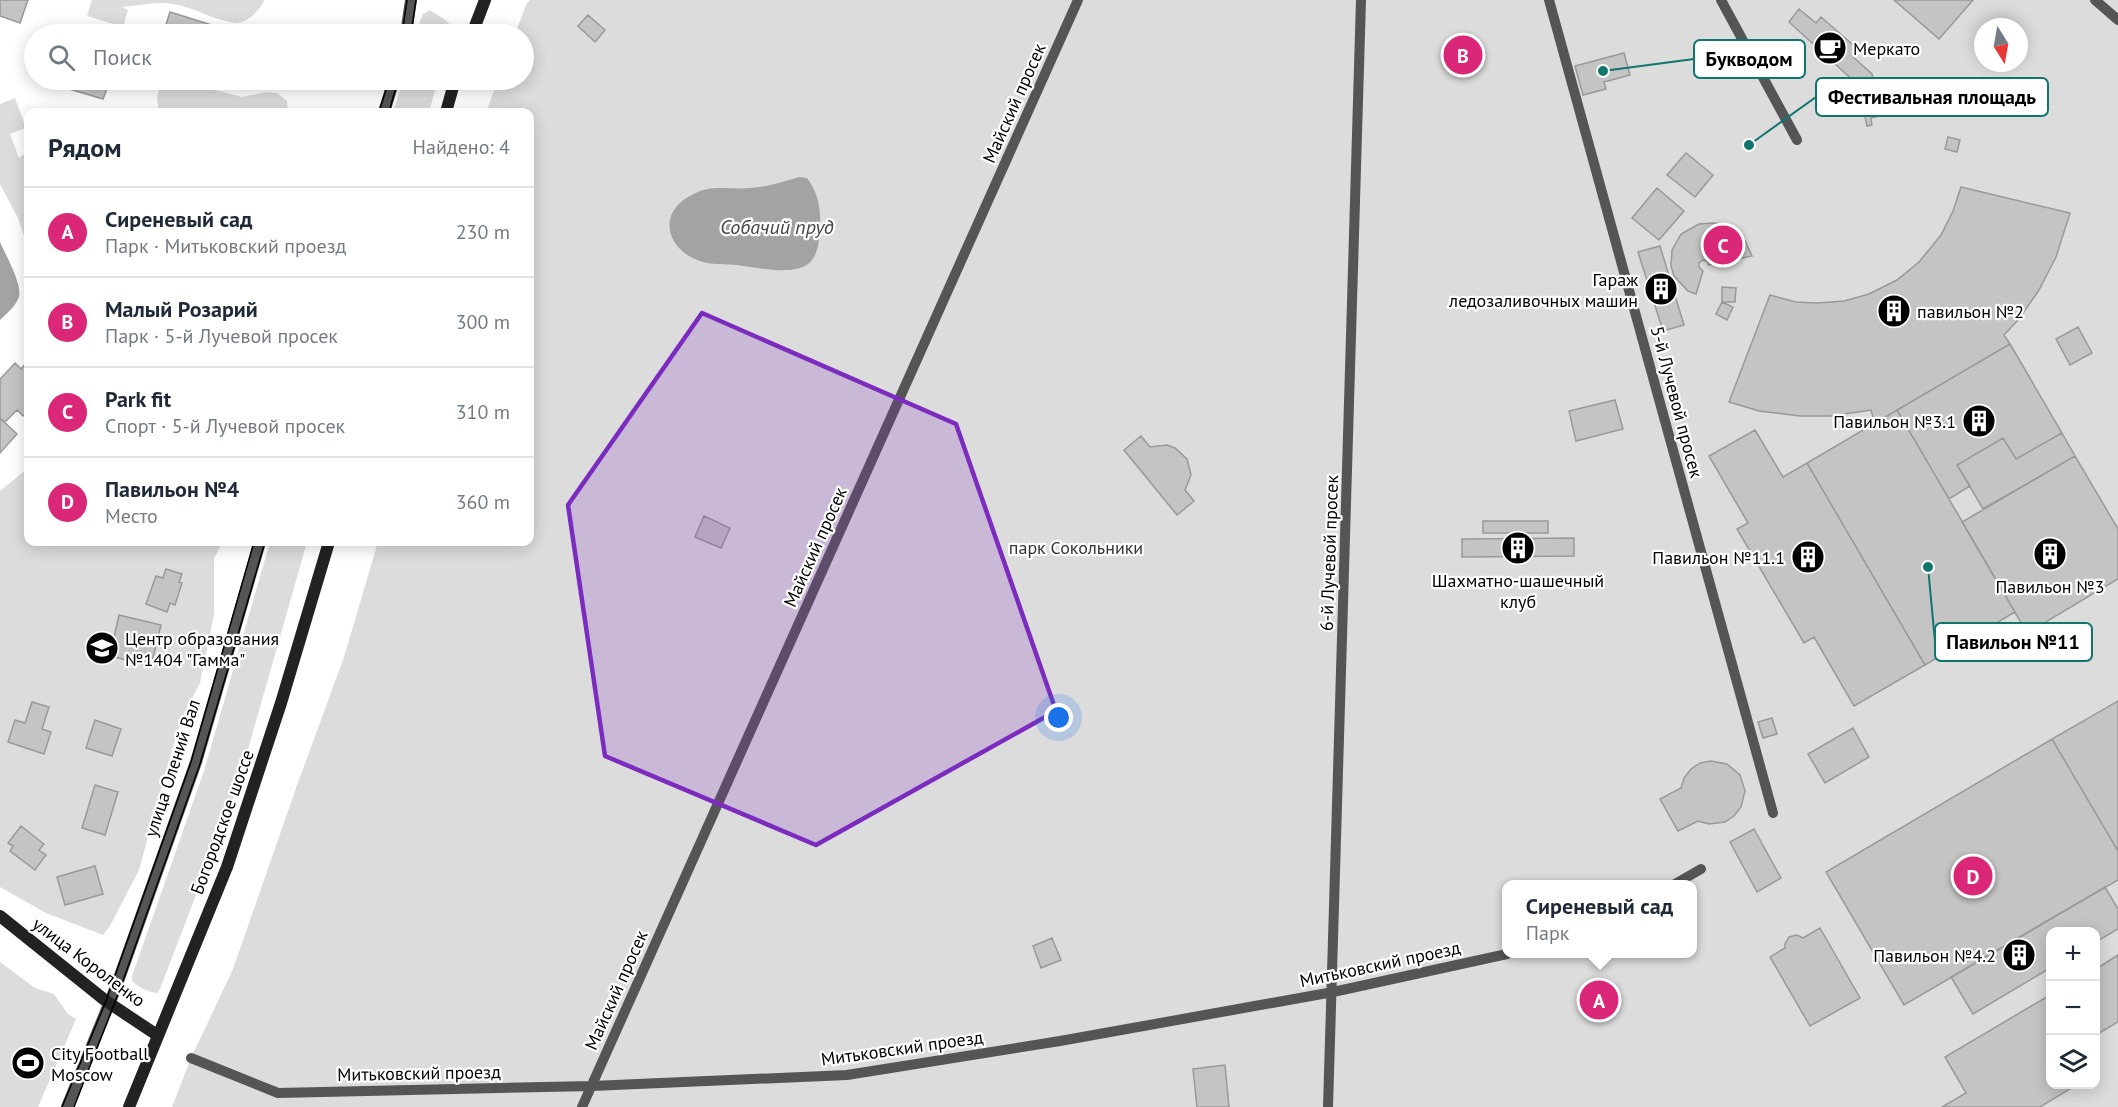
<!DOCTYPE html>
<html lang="ru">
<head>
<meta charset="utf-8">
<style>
	:root { --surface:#fff; --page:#f6f6f7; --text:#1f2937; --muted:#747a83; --line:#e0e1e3; --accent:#db2777 }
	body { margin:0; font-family:"PT Sans",sans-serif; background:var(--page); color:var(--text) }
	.controls { position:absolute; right:18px; bottom:18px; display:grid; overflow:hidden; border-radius:12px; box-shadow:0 3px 15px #0003 }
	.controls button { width:54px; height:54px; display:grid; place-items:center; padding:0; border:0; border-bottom:2px solid var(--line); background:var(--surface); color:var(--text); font:30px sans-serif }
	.compass { position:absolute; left:1974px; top:18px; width:54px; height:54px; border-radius:50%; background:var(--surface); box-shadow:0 3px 15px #0003; rotate:169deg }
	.you { position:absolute; left:1059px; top:718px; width:21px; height:21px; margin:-15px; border:4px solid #fff; border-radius:50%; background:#1a73e8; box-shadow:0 0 0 9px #1a73e833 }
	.badge { display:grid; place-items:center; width:39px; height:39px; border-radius:50%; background:var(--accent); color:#fff; font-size:20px; font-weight:700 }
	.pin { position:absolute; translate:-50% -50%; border:3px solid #fff; box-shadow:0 2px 6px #0006 }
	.popup { position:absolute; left:1502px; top:880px; width:195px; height:78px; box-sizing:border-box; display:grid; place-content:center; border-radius:12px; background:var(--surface); filter:drop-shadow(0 2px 4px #0005); font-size:20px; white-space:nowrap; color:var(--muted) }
	.popup b { font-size:22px; color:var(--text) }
	.popup::after { content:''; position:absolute; left:50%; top:100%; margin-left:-12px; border:12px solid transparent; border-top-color:var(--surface) }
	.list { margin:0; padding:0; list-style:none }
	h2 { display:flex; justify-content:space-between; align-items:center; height:78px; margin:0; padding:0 24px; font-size:26px }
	h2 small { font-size:20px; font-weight:400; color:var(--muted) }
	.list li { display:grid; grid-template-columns:39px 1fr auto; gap:18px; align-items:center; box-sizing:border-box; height:90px; padding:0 24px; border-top:2px solid var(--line) }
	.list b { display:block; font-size:22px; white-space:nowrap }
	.list p { margin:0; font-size:20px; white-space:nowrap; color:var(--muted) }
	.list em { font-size:20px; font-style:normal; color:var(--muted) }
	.icon { flex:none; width:33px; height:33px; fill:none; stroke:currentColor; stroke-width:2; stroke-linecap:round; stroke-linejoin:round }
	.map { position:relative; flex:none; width:2118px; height:1107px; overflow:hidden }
	.search { position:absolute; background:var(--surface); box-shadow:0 3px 15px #0003; left:24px; top:24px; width:510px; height:66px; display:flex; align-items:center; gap:15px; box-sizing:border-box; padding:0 21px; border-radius:33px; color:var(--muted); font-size:22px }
	.panel { position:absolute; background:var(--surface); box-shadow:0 3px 15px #0003; left:24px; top:108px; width:510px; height:438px; border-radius:12px }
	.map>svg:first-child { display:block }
	.green { fill:#dcdcdc; fill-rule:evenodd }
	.water { fill:#a3a3a3 }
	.building { fill:#c4c4c4; stroke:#999; stroke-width:1.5 }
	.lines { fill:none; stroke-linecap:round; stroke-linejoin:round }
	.pedestrian { stroke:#555; stroke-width:10 }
	.minor { stroke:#555; stroke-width:12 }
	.secondary { stroke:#222; stroke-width:12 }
	.tram { stroke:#000; stroke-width:1.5 }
	.marked { fill:#7b2cbf; fill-opacity:0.2; stroke:#7b2cbf; stroke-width:4.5; stroke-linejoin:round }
	.labels { text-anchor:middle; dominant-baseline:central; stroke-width:4.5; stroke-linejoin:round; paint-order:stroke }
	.poi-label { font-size:18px; fill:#000; stroke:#fff; text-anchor:start }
	.street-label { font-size:18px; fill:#000; stroke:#fff }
	.park-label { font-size:18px; fill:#333; stroke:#fff }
	.water-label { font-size:20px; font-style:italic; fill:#444; stroke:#fff }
	.leader { fill:none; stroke:#0f766e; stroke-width:2 }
	.callout-dot { fill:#0f766e; stroke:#fff; stroke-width:2 }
	.callout { fill:#fff; stroke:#0f766e; stroke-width:2 }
	.callout-label { font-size:20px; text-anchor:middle; font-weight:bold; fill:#000 }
</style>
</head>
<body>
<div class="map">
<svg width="2118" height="1107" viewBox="0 0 2118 1107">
	<rect width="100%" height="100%" fill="#fff"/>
	<path class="green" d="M92,0H264V1C260,10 247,23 236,23C215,21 194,7 173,4C156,1 139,6 122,7L128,10L123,27L87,16Z
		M530,0H2118V1107H172L191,1058L233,969L296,788L344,657L378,542H530V112H486L498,80H524V34H515L526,5ZM1983,27H2019V63H1983ZM1506,884H1692V954H1506ZM2050,932H2096V1084H2050Z
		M430,10L447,21L453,29L451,34H415L423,14Z
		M403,80H438L429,112H393Z
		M171,81L184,82L242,97L266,92L277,93L287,101L288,112H159L157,98L160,86Z
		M15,98L26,128L10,134L19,158L28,151V248L18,218L0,184V104Z
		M28,468V542H223L214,558V615L200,683L183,716L171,753L139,870L110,926L103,935L46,913L0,887V491ZM166,569L182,575L179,582L182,583L175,604L170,603L167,612L146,604L156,576L163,578ZM119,615L161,625L151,666L110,656ZM32,702L49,707L42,729L51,733L44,754L8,742L15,721L25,723ZM95,720L120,728L112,756L86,747ZM95,785L118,792L105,835L82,828ZM21,826L44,843L39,850L46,855L35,870L10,851L13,846L8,842ZM95,867L103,894L66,905L57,877Z
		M270,542H307L237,788L160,989L157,993C148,992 138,987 132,981V976L204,771Z
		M0,962L35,988L54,994L68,1014L76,1019L38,1107H0Z"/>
	<path class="water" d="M799,177L807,178C819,194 821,210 820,229C819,242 818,259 805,266C801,268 792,270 787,270C771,271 753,267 737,265C725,264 711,265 700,261C669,251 656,216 688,197C710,183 726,190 750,188C767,187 783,182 799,177Z
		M0,242C6,256 22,283 19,297C16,306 6,314 0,320Z"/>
	<path class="building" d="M0,0H28L20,23L0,16Z
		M1894,0H1973L1939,39Z
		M1799,9L1816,23L1821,17L1859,50L1853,57L1872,74L1879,108L1874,109L1876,117L1871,118L1872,125L1867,126L1858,85L1789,22Z
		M170,12L218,27L215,34H163Z
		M588,15L605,30L595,42L578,26Z
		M1624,53L1630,75L1604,82L1606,89L1583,95L1575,66Z
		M58,80H110L103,99L56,85Z
		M1948,137L1960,140L1957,152L1945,149Z
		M1686,153L1713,175L1695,197L1667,175Z
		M1961,187L2070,213L2056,257L2039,290L2019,319L2004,335L2010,344L1875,423L1871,410L1831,416H1800L1759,411L1729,402L1770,295L1796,302L1818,303L1844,301L1869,294L1897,280L1919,262L1941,235L1953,211Z
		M1657,188L1684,211L1659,240L1632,218Z
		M1713,223L1722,224L1737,232L1745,241L1752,256L1709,265L1707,261L1703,260L1699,263V267L1703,271L1696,294L1688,291L1674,276L1671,266L1672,250L1681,234L1699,224Z
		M1660,246L1684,325L1663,331L1638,252Z
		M1722,287L1736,288L1735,302H1722Z
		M1722,302L1733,307L1727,320L1716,314Z
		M2078,327L2092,353L2070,365L2056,339Z
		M2010,344L2062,433L2016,459L2003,438L1957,465L1970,486L1949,499L1897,410Z
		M28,361V410L23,416L17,410L5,422L0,418V379L15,363L21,369Z
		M1615,400L1623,429L1576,441L1569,411Z
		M1897,410L2015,612L1925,665L1807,463Z
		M0,418L17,434L0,453Z
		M1755,430L1783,477L1807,463L1925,665L1854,706L1814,637L1804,643L1737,529L1748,523L1709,456Z
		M2062,433L2075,456L1983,509L1957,465L2003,438L2016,459Z
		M1141,436L1150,447L1167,445L1175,448L1187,459L1191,475L1185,490L1194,501L1177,515L1124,450Z
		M2075,456L2118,529V579L2027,633L1962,522Z
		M704,516L730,528L721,548L695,537Z
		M1483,521H1548V533H1483Z
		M1574,538V556L1462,557V539Z
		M166,569L182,574L179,582L182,583L175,605L170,603L167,612L146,604L156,576L163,578Z
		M119,615L161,625L151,666L110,656Z
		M2118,701V851L2052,739Z
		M32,702L49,707L42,729L51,732L44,754L8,742L15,720L25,723Z
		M1772,718L1777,734L1763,738L1758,722Z
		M95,720L121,729L112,756L86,748Z
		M1853,728L1869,757L1825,783L1808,754Z
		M2052,739L2118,851V880L1904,1005L1826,872Z
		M1711,761L1727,764L1740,775L1745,791L1741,807L1734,816L1725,822L1709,824L1698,821L1678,831L1660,799L1681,788L1684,778L1691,769L1700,763Z
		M95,785L118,792L105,835L82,828Z
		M21,826L44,844L39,850L46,855L35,870L10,851L13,846L8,843Z
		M1754,829L1781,878L1757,892L1730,842Z
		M95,866L103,894L65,905L57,877Z
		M2105,887L2118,909V929L2096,942V932H2050V968L1973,1014L1951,977Z
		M1820,928L1860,998L1810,1026L1770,957L1785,948V944L1789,937L1797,935L1803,938Z
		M1052,938L1061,960L1041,968L1033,946Z
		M2118,955V1022L2096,1035V969Z
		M2050,995V1084H2078L2040,1107H1942L1966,1093L1945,1057Z
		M1225,1065L1229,1107H1197L1193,1069Z"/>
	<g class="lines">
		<path class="pedestrian" d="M1549,0L1773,813
			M1721,0L1797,140
			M2095,0L2118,20
			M1675,884L1701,869
			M191,1058L278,1093L592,1086L847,1075L1060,1041L1333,992L1507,954
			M582,1107L1078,0
			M1328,1107L1361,0"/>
		<path class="minor" d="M406,34L411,0
			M384,112L394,80
			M67,1107L116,987L196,762L260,542"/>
		<path class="secondary" d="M472,34L485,0
			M446,112L455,80
			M0,916L106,1001L157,1035
			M129,1107L227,867L281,703L329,542"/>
		<path class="tram" d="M402,34L407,0
			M411,34L416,0
			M379,112L389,80
			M389,112L398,80
			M62,1107L106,1001L191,762L254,542
			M74,1107L120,989L200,764L265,542"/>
	</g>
	<path class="marked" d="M702,313L956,424L1056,711L816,845L605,756L568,505Z"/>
	<defs>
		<symbol id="cafe-disc" viewBox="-11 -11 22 22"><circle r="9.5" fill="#000" stroke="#fff"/><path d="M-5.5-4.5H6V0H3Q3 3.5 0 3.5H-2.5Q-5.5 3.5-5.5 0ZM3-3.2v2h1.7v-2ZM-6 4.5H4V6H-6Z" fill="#fff"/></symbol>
		<symbol id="building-disc" viewBox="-11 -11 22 22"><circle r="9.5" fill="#000" stroke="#fff"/><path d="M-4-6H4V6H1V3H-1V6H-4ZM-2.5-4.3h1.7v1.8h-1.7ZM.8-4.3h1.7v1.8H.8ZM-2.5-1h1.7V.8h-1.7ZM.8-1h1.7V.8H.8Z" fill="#fff"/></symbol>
		<symbol id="school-disc" viewBox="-11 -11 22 22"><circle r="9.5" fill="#000" stroke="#fff"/><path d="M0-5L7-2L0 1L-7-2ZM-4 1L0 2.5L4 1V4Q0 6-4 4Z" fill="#fff"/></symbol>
		<symbol id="stadium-disc" viewBox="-11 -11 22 22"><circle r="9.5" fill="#000" stroke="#fff"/><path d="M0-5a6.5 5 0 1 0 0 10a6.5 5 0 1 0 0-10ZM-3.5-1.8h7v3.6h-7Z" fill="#fff"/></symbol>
	</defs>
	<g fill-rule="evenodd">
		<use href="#cafe-disc" x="1811" y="29" width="38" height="38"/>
		<use href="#building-disc" x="1642" y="270" width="38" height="38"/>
		<use href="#building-disc" x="1875" y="292" width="38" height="38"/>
		<use href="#building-disc" x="1960" y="402" width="38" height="38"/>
		<use href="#building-disc" x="1499" y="529" width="38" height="38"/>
		<use href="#building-disc" x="2031" y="535" width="38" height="38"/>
		<use href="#building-disc" x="1789" y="538" width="38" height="38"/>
		<use href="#school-disc" x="83" y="629" width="38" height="38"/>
		<use href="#building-disc" x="2000" y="936" width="38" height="38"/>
		<use href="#stadium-disc" x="9" y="1044" width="38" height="38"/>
	</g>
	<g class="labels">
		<g class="poi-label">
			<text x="1853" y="48">Меркато</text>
			<text x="1638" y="279" text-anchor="end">Гараж<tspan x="1638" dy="21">ледозаливочных машин</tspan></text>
			<text x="1917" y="311">павильон №2</text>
			<text x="1956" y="421" text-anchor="end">Павильон №3.1</text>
			<text x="1785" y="557" text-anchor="end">Павильон №11.1</text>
			<text x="1518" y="580" text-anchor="middle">Шахматно-шашечный<tspan x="1518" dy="21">клуб</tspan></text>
			<text x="2050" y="586" text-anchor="middle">Павильон №3</text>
			<text x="125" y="638">Центр образования<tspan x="125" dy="21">№1404 "Гамма"</tspan></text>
			<text x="1996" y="955" text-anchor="end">Павильон №4.2</text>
			<text x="51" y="1053">City Football<tspan x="51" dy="21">Moscow</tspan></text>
		</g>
		<g class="street-label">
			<text transform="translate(1014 103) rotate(-66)">Майский просек</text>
			<text transform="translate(1677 402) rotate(75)">5-й Лучевой просек</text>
			<text transform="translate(815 547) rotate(-66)">Майский просек</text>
			<text transform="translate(1329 553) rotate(-88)">6-й Лучевой просек</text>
			<text transform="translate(172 768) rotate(-72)">улица Олений Вал</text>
			<text transform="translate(222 822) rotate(-70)">Богородское шоссе</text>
			<text transform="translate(89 962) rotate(37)">улица Короленко</text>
			<text transform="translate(1380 964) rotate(-12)">Митьковский проезд</text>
			<text transform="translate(616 990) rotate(-66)">Майский просек</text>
			<text transform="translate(902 1048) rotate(-8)">Митьковский проезд</text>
			<text transform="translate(419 1073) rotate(-1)">Митьковский проезд</text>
		</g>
		<g class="park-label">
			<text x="1076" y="547">парк Сокольники</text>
		</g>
		<g class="water-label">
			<text x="777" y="227">Собачий пруд</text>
		</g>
	</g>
	<path class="leader" d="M1603 71L1694 59M1749 145L1816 97M1928 567L1935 642"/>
	<g class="callout-dot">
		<circle cx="1603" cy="71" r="6"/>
		<circle cx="1749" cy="145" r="6"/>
		<circle cx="1928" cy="567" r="6"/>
	</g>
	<g class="callout">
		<rect x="1694" y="40" width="111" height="38" rx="6"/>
		<rect x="1816" y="78" width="232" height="38" rx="6"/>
		<rect x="1935" y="623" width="157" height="38" rx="6"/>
	</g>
	<g class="callout-label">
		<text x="1749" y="66">Букводом</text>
		<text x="1932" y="104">Фестивальная площадь</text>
		<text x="2013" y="649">Павильон №11</text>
	</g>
</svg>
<div class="controls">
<button>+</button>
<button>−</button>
<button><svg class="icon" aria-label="layers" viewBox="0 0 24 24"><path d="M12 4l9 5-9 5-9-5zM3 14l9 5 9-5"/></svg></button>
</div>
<svg class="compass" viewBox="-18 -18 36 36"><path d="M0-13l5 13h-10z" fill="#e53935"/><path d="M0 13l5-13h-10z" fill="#747a83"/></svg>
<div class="you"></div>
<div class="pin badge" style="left:1599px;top:1000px">A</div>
<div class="popup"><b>Сиреневый сад</b>Парк</div>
<div class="pin badge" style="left:1463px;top:55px">B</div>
<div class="pin badge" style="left:1723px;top:245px">C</div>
<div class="pin badge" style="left:1973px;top:876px">D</div>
<div class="search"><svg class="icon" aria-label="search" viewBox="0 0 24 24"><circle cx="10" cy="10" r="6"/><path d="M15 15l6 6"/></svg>Поиск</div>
<section class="panel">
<h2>Рядом<small>Найдено: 4</small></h2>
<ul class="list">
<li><span class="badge">A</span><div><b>Сиреневый сад</b><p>Парк · Митьковский проезд</p></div><em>230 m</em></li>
<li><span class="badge">B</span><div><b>Малый Розарий</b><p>Парк · 5-й Лучевой просек</p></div><em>300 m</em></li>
<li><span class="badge">C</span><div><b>Park fit</b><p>Спорт · 5-й Лучевой просек</p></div><em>310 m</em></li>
<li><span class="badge">D</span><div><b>Павильон №4</b><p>Место</p></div><em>360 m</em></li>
</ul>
</section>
</div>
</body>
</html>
